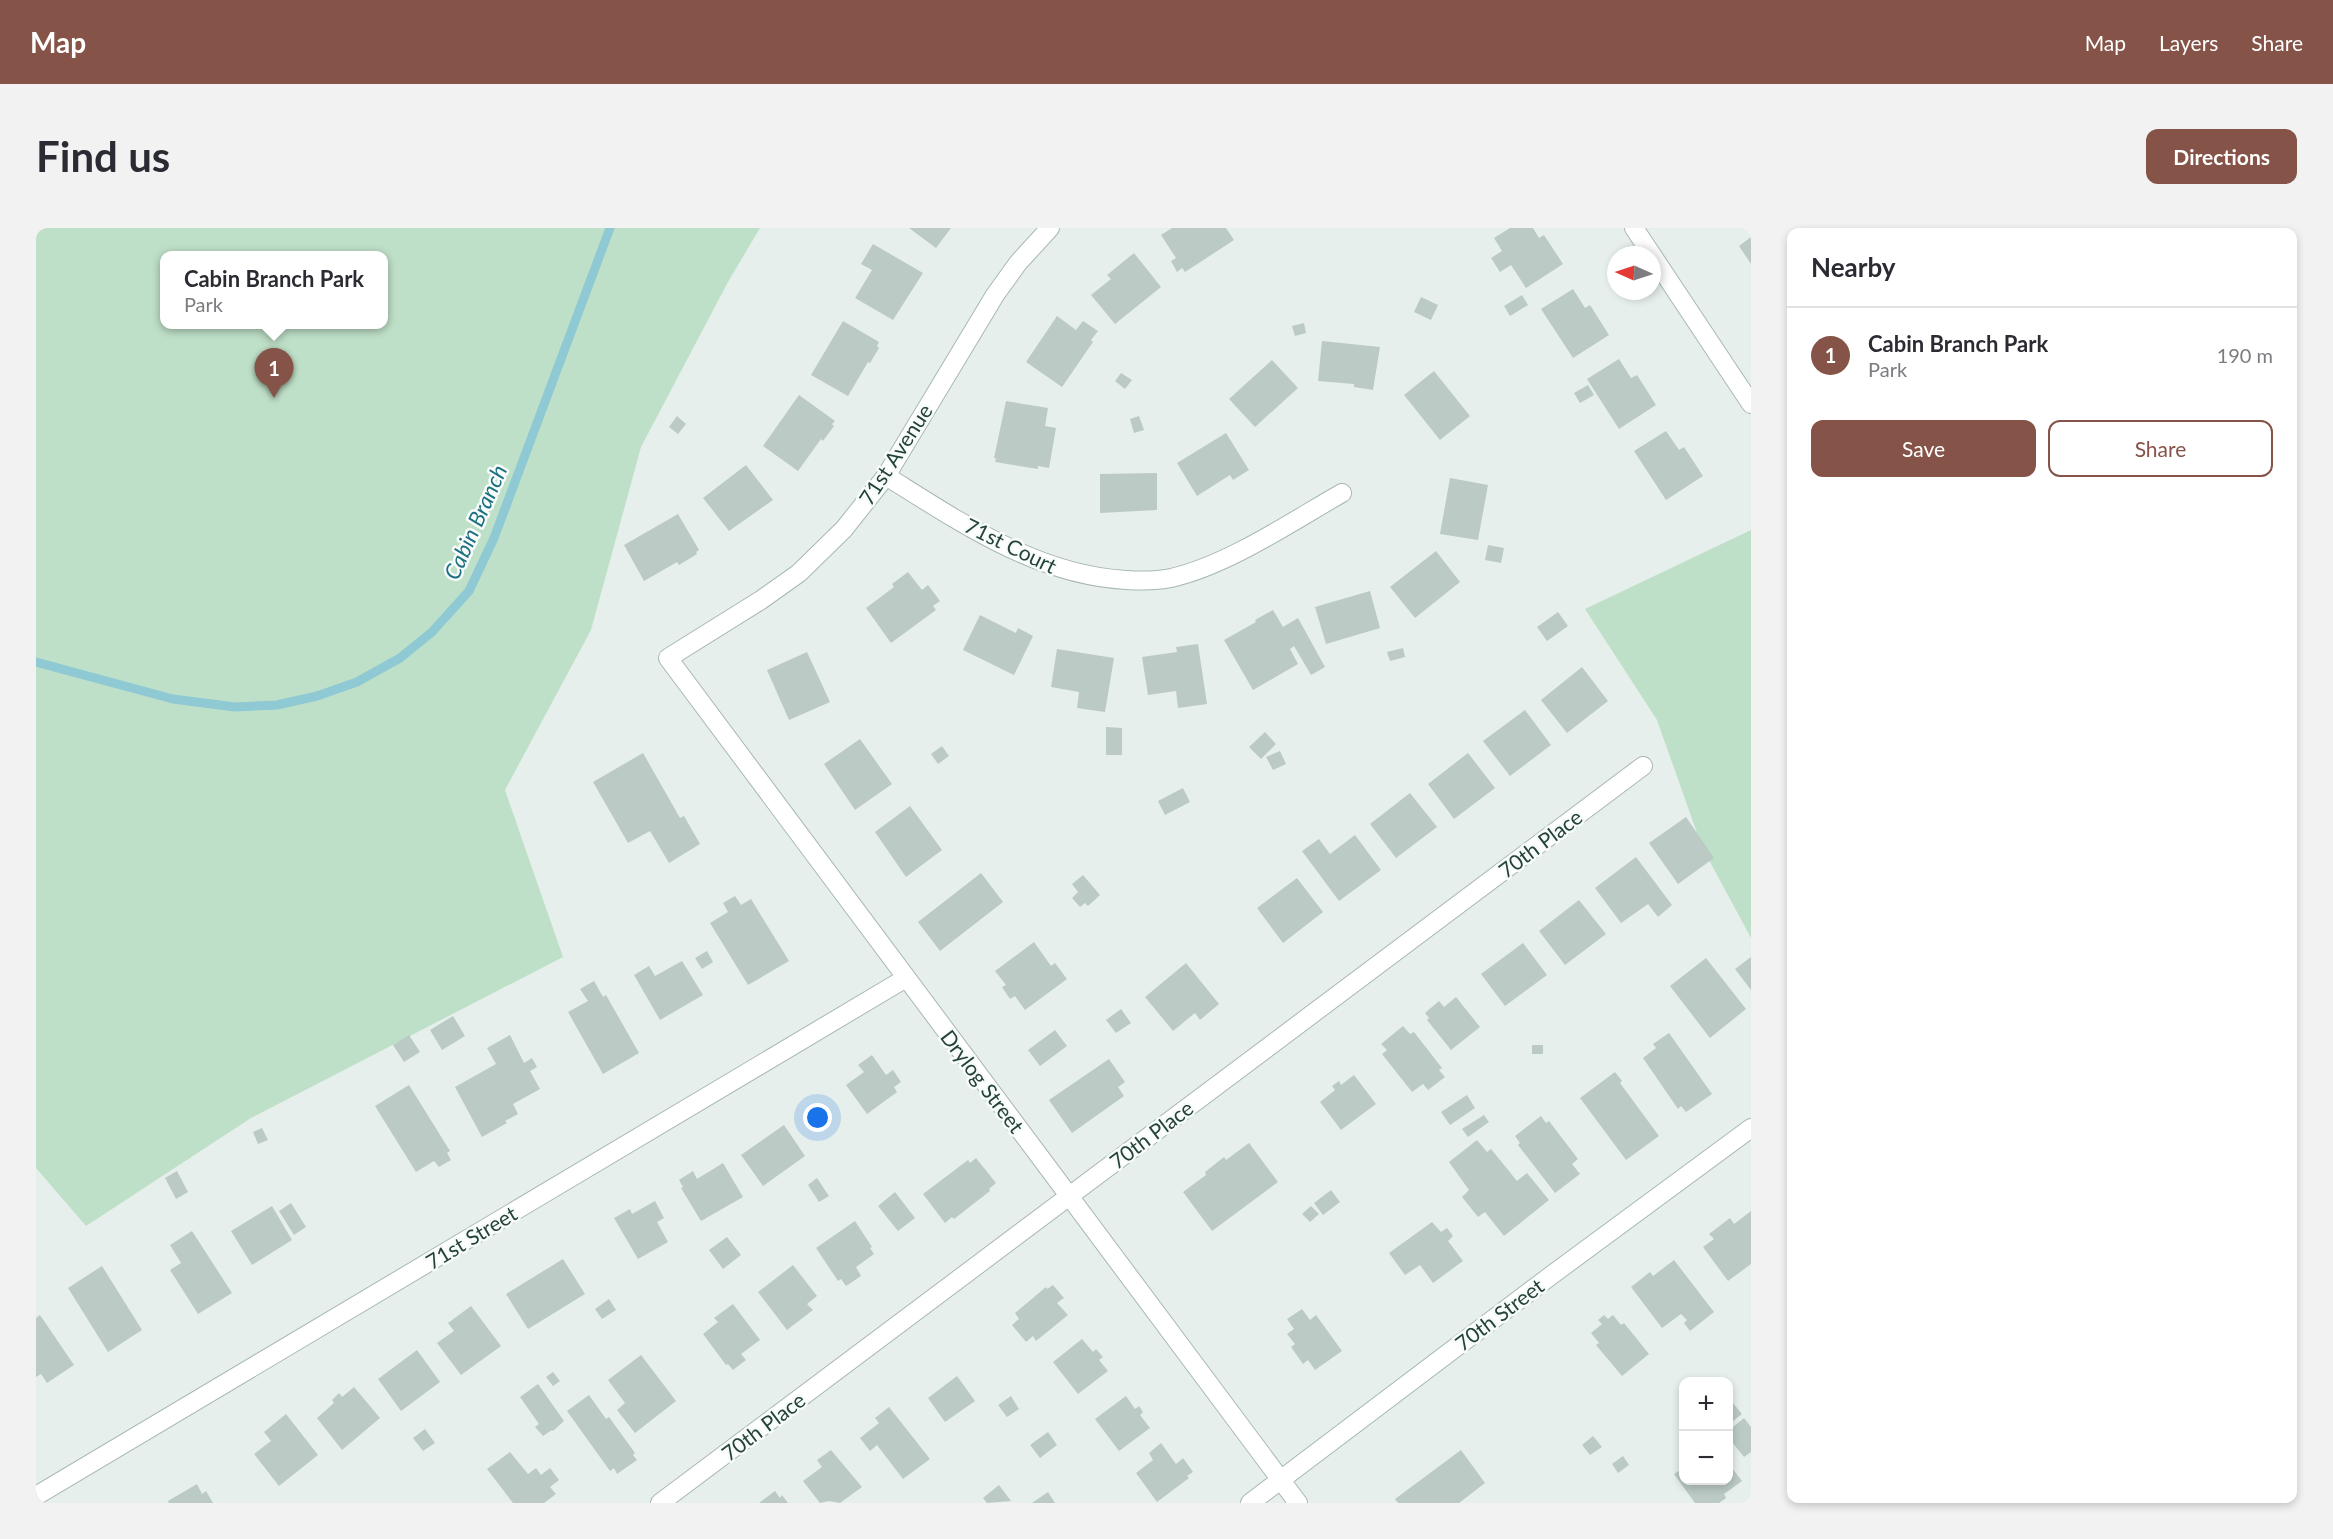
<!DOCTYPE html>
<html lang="en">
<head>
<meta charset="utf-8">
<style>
	:root { --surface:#fff; --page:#f2f2f3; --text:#2b2b33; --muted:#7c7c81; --line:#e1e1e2; --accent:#855347 }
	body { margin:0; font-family:Lato,sans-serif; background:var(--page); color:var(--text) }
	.controls { position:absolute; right:18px; bottom:18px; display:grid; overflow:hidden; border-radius:12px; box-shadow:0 3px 9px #0003 }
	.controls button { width:54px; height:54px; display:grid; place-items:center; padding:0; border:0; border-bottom:2px solid var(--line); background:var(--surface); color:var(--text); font:30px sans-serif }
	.compass { position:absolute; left:1571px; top:18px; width:54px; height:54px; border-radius:50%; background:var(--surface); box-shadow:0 3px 9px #0003; rotate:273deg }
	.you { position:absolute; left:782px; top:890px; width:21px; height:21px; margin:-15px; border:4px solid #fff; border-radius:50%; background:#1a73e8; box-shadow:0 0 0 9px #1a73e833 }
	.badge { display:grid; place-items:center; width:39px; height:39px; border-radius:50%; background:var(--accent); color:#fff; font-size:20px; font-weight:700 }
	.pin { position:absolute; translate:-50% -50px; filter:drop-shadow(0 2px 3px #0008) }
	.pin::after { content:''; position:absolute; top:32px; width:21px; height:18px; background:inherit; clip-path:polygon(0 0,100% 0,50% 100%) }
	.popup { position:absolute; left:124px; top:23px; width:228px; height:78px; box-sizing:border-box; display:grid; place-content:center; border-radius:12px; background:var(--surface); filter:drop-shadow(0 2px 4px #0005); font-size:20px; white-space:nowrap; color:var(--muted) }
	.popup b { font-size:22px; color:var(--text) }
	.popup::after { content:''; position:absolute; left:50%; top:100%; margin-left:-12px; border:12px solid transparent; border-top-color:var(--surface) }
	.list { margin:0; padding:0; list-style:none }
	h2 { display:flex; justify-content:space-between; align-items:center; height:78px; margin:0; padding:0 24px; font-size:26px }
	h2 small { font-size:20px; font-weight:400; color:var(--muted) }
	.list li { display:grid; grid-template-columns:39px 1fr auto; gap:18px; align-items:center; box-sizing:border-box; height:96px; padding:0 24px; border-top:2px solid var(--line) }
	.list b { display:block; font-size:22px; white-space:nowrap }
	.list p { margin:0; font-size:20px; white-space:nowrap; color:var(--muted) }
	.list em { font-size:20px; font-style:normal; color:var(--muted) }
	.actions { display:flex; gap:12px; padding:18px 24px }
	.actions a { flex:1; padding:14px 0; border:2px solid var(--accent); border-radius:12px; text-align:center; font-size:21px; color:var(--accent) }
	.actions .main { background:var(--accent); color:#fff }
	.map { position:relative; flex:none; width:1715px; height:1275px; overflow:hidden; border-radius:12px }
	header { display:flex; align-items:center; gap:36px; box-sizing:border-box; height:84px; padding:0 30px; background:var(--accent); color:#fff }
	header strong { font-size:28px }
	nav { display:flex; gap:33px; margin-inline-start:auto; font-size:21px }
	.intro { display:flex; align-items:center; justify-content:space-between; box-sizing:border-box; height:144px; padding:0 36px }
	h1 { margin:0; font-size:42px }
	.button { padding:15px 27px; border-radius:12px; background:var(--accent); color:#fff; font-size:21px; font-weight:700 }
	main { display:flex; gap:36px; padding:0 36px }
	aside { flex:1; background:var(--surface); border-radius:12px; box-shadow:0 3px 9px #0003 }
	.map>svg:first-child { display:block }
	.green { fill:#bfe0c8; fill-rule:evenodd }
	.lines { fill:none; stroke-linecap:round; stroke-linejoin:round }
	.stream { stroke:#8ec9d4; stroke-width:9 }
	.building { fill:#bbcac4 }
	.minor-casing { stroke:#a8b8b2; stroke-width:20 }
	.minor { stroke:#fff; stroke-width:18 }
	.labels { text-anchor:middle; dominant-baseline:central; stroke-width:5; stroke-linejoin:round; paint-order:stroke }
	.street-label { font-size:21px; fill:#24423a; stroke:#f7fbf9 }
	.water-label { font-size:22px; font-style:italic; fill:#1c6f80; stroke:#f7fbf9 }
</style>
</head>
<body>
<header>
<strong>Map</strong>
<nav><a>Map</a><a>Layers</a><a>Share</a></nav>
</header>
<div class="intro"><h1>Find us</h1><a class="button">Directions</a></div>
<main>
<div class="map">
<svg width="1715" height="1275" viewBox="0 0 1715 1275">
	<rect width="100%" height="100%" fill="#e6efeb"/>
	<path class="green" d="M0,0H724L692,54L605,219L555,402L469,562L527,729L215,890L50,998L0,940ZM128,27H348V96H128Z
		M1715,302V710L1666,619L1621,492L1549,381Z"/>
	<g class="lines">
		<path class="stream" d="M0,434L137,471L199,479L241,477L281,468L321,454L364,430L396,404L433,363L458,310L574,0"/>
	</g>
	<path class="building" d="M873,0H915L900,20Z
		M1136,0H1190L1198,12L1149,44L1146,40L1141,44L1135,33L1140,30L1125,7Z
		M1474,0H1497L1503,10L1508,7L1527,36L1490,60L1475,37L1464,44L1455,30L1466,23L1458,10Z
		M1715,9V36L1703,18Z
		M837,16L887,45L857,92L819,70L836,42L825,36Z
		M1098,25L1125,59L1079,96L1055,67L1075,51L1071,47Z
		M1537,61L1549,80L1554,77L1573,107L1537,130L1505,81Z
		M1486,67L1492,77L1474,88L1468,78Z
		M1385,69L1402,77L1395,92L1378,84Z
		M1021,88L1040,102L1047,93L1062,103L1055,112L1057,114L1026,159L990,134Z
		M807,93L843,114L841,118L843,120L834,135L832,134L812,168L775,147Z
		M1268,95L1270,105L1259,108L1256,98Z
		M1286,113L1344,119L1337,162L1318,159V156L1282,153Z
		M1583,131L1595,150L1601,147L1620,177L1583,201L1551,151Z
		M1236,132L1262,160L1219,199L1193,171Z
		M1398,143L1434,188L1404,212L1368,167Z
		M1085,145L1096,152L1089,161L1079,153Z
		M1552,157L1558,167L1544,175L1538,165Z
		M763,167L799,193L796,196L798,198L787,213L785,211L762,243L727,218Z
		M970,173L1012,180L1009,198L1020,200L1013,240L1002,238V241L959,234L960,230H958Z
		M641,188L650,196L642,206L633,199Z
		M1103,188L1108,202L1098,205L1094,191Z
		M1630,203L1643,222L1648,219L1667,248L1630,272L1598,223Z
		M1190,205L1213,242L1197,252L1194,247L1161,268L1141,235Z
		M710,237L737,272L693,303L667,270Z
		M1121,245V282L1064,285V246Z
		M1414,250L1452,257L1442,312L1404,306Z
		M642,286L663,322L660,324L661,326L643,337L641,334L608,353L588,317Z
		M1452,317L1468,320L1465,335L1449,332Z
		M1400,323L1424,354L1379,390L1354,359Z
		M872,344L886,362L892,357L904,373L897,378L900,382L855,415L830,380L858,359L856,356Z
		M1334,363L1344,400L1290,416L1279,379Z
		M1237,382L1247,399L1262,390L1289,439L1275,447L1258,418L1254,421L1262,436L1217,462L1188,412L1220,394L1219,392Z
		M1522,384L1532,398L1511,413L1501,399Z
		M944,387L980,405L982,400L997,408L978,447L927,422Z
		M1162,416L1171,476L1142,480L1140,463L1112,467L1106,429L1141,424L1140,419Z
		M1367,420L1369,429L1354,433L1351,424Z
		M1021,421L1078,430L1069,484L1041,480L1043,464L1015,459Z
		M771,424L794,474L753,492L731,442Z
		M1546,439L1572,473L1531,505L1505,472Z
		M1489,482L1515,517L1474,548L1447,513Z
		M1070,499L1086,500V527H1070Z
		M1229,504L1240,516L1225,531L1213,519Z
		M824,511L856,556L819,582L788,536Z
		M906,518L913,528L902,536L895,526Z
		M1244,523L1250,536L1237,542L1230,529Z
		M607,525L644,590L648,588L664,616L633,635L614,603L592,615L557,554Z
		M1432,525L1459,560L1418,591L1392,556Z
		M1147,560L1154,574L1129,587L1122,573Z
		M1374,565L1401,599L1360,630L1334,596Z
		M874,578L906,622L870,649L839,604Z
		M1650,589L1678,630L1642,656L1613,615Z
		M1319,607L1345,642L1303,673L1266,623L1283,611L1294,626Z
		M1600,629L1636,677L1622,689L1612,676L1585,695L1559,660Z
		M945,645L967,674L904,723L882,694Z
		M1047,647L1064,667L1052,678L1049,675L1044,679L1036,670L1042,664L1036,656Z
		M1261,650L1287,684L1247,715L1221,680Z
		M699,668L705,677L715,671L753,733L712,757L674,695L692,684L687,675Z
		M1543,672L1570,706L1529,737L1503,703Z
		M998,714L1015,738L1019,735L1031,751L989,782L979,768L974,771L966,759L970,757L959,743Z
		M1487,715L1511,747L1469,778L1445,746Z
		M671,723L677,734L666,741L659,730Z
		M1715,729V762L1699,741Z
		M1670,730L1710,781L1674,810L1634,758Z
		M646,733L667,767L624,792L598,747L613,738L619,748Z
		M1150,735L1183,776L1164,792L1159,785L1137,803L1109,769Z
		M558,753L567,769L570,767L603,825L567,846L532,784L552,773L544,761Z
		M1420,769L1444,799L1415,822L1391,792L1393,790L1389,785L1403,773L1408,779Z
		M1085,781L1095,795L1080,805L1070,792Z
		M417,788L429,808L406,822L394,802Z
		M1367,798L1374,806L1378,804L1406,840L1403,842L1409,849L1392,862L1387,856L1376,864L1346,826L1351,822L1345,816Z
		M1019,802L1031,818L1004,838L992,822Z
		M1633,805L1676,866L1650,884L1645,878L1642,881L1607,830L1620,820L1617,816Z
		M373,807L384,824L368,834L357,817Z
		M474,807L488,835L496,830L501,839L494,843L504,861L477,876L482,886L469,893L471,895L446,909L419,859L460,836L451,820Z
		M1496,817H1507V826H1496Z
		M836,827L850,847L857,842L865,854L858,859L861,864L831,886L810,857L828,844L822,837Z
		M1073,831L1089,854L1082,859L1088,868L1036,905L1013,872Z
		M1579,844L1586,853L1584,855L1623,908L1590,932L1544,870Z
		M1318,847L1340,876L1305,902L1284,874L1299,862L1296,858L1303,853L1305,857Z
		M373,857L414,923L411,925L415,932L403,939L398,933L380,944L339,878Z
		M1431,867L1439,880L1414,897L1405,884Z
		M1448,887L1453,894L1432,909L1426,901Z
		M1505,888L1510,895L1513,893L1542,931L1536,936L1544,946L1519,965L1482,917L1484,915L1479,908Z
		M748,897L769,928L727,958L705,927Z
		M226,900L232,912L222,916L217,904Z
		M1441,912L1451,924L1455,921L1481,953L1491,945L1513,972L1468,1008L1449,984L1442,989L1426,969L1433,962L1413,934Z
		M1213,915L1242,954L1176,1003L1147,964L1170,947L1169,944L1188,929L1190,932Z
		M940,930L960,955L953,961L954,963L918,991L916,989L909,995L887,966L932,932L934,935Z
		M687,935L707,969L665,993L645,960L647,959L643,952L657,943L661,951Z
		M141,943L152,964L140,971L129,950Z
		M781,950L793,968L783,974L772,957Z
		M1295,962L1304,974L1287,987L1278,975Z
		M859,964L879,990L862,1003L842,978Z
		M619,973L628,990L621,994L632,1014L602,1031L578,990L594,981L596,986Z
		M255,975L270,999L258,1007L243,983Z
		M236,978L256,1012L216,1037L195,1003Z
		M1275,978L1283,986L1274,994L1266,986Z
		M1715,983V1036L1692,1053L1667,1019L1678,1011L1673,1006L1694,990L1698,996Z
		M819,993L836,1019L834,1020L838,1026L820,1039L825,1048L810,1058L805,1051L802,1053L780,1020Z
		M1396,994L1405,1004L1411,1000L1417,1008L1412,1013L1427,1033L1397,1055L1384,1037L1369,1047L1353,1025Z
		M156,1003L196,1065L162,1086L134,1042L145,1035L134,1017Z
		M691,1009L705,1027L687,1041L673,1022Z
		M527,1031L549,1066L492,1101L470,1066Z
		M1638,1032L1678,1084L1654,1103L1648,1095L1651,1092L1645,1086L1626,1100L1595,1059L1614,1044L1617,1048Z
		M757,1037L781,1068L771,1076L777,1082L751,1102L722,1064Z
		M66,1038L106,1102L72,1124L32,1060Z
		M1017,1057L1028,1070L1021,1075L1032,1087L1000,1113L997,1108L990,1114L976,1097L983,1091L979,1085L1010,1059L1011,1061Z
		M573,1071L580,1082L566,1091L559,1081Z
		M697,1076L724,1112L705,1126L710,1132L697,1142L692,1136L690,1137L667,1106L682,1094L678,1090Z
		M435,1078L465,1118L425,1147L401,1115L418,1103L412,1095Z
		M1266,1081L1274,1092L1280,1087L1306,1123L1279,1142L1272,1132L1267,1136L1255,1119L1259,1116L1251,1106L1258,1101L1251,1091Z
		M4,1087L38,1137L11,1155L5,1146L0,1149V1090Z
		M1568,1087L1572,1091L1577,1087L1585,1097L1588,1095L1613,1126L1586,1148L1560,1117L1563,1115L1555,1105L1566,1096L1562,1092Z
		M1046,1111L1057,1124L1060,1121L1067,1129L1063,1132L1072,1143L1042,1166L1017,1134Z
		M381,1122L404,1154L365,1183L342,1151Z
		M605,1127L640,1173L599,1205L581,1182L589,1175L572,1152Z
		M517,1144L524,1153L517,1158L510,1149Z
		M921,1148L939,1173L909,1194L892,1170Z
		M502,1156L528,1193L517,1203L516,1202L507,1208L499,1199L503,1196L484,1169Z
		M318,1159L344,1190L306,1222L281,1190L298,1175L296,1172L303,1165L306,1169Z
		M553,1167L570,1191L573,1189L599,1225L597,1227L601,1232L581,1246L578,1240L574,1243L531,1183Z
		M975,1168L983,1181L971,1189L962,1177Z
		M1090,1168L1099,1181L1103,1178L1107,1184L1104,1187L1114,1200L1083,1223L1059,1191Z
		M1696,1174L1706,1186L1692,1197V1178Z
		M853,1179L894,1231L867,1251L841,1217L834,1223L824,1210L843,1195L839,1190Z
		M250,1186L282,1227L243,1258L218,1226L235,1213L228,1204Z
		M1708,1190L1715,1199V1224L1708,1229L1692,1209V1203Z
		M389,1201L399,1215L387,1223L377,1210Z
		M1012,1204L1021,1217L1004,1230L994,1217Z
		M1557,1208L1566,1219L1554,1227L1546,1217Z
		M1125,1215L1140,1236L1147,1230L1157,1244L1151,1248L1153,1250L1121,1274L1100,1245L1117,1232L1113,1225Z
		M795,1222L826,1259L804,1275L793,1273L784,1275L767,1253L786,1239L781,1232Z
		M1425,1222L1449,1255L1423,1275H1362L1359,1271Z
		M474,1224L492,1246L500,1240L505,1247L514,1240L523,1252L514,1259L520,1266L508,1275H477L451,1241Z
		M1587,1228L1593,1237L1582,1245L1576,1236Z
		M1692,1235L1706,1253L1688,1266L1690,1270L1683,1275H1659L1638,1246L1646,1241L1648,1252H1692Z
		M161,1256L166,1266L170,1263L177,1275H133L132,1273Z
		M963,1257L975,1273L951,1275L947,1270Z
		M739,1263L744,1270L746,1267L752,1275H723Z
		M1012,1264L1019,1275H996Z"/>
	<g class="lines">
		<defs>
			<path id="minor" d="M1014,0L982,35L959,67L850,248L808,301L763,345L725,372L632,430L1262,1275
				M1598,0L1616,27
				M1616,27L1715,176
				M850,248C924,294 1000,347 1090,352C1105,353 1120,353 1135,350C1192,337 1255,294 1306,265
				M0,1268L870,750
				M624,1275L1607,538
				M1214,1275L1513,1049L1715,900"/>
		</defs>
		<use href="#minor" class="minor-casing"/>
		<use href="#minor" class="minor"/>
	</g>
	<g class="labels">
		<g class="street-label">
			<text transform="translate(859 226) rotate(-57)">71st Avenue</text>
			<text transform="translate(975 317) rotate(26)">71st Court</text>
			<text transform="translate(1504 615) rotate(-37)">70th Place</text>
			<text transform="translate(947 853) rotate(53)">Drylog Street</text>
			<text transform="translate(1115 906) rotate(-37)">70th Place</text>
			<text transform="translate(435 1009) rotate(-31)">71st Street</text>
			<text transform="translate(1463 1086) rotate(-37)">70th Street</text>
			<text transform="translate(727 1198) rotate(-37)">70th Place</text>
		</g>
		<g class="water-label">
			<text transform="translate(439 294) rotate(-66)">Cabin Branch</text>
		</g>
	</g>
</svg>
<div class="controls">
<button>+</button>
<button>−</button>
</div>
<svg class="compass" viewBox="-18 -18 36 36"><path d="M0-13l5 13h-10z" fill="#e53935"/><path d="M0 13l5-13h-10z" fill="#7c7c81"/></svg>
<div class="you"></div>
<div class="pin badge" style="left:238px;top:170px">1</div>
<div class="popup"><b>Cabin Branch Park</b>Park</div>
</div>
<aside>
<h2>Nearby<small></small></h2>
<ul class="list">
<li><span class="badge">1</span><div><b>Cabin Branch Park</b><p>Park</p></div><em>190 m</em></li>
</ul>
<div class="actions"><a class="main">Save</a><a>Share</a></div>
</aside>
</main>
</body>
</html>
